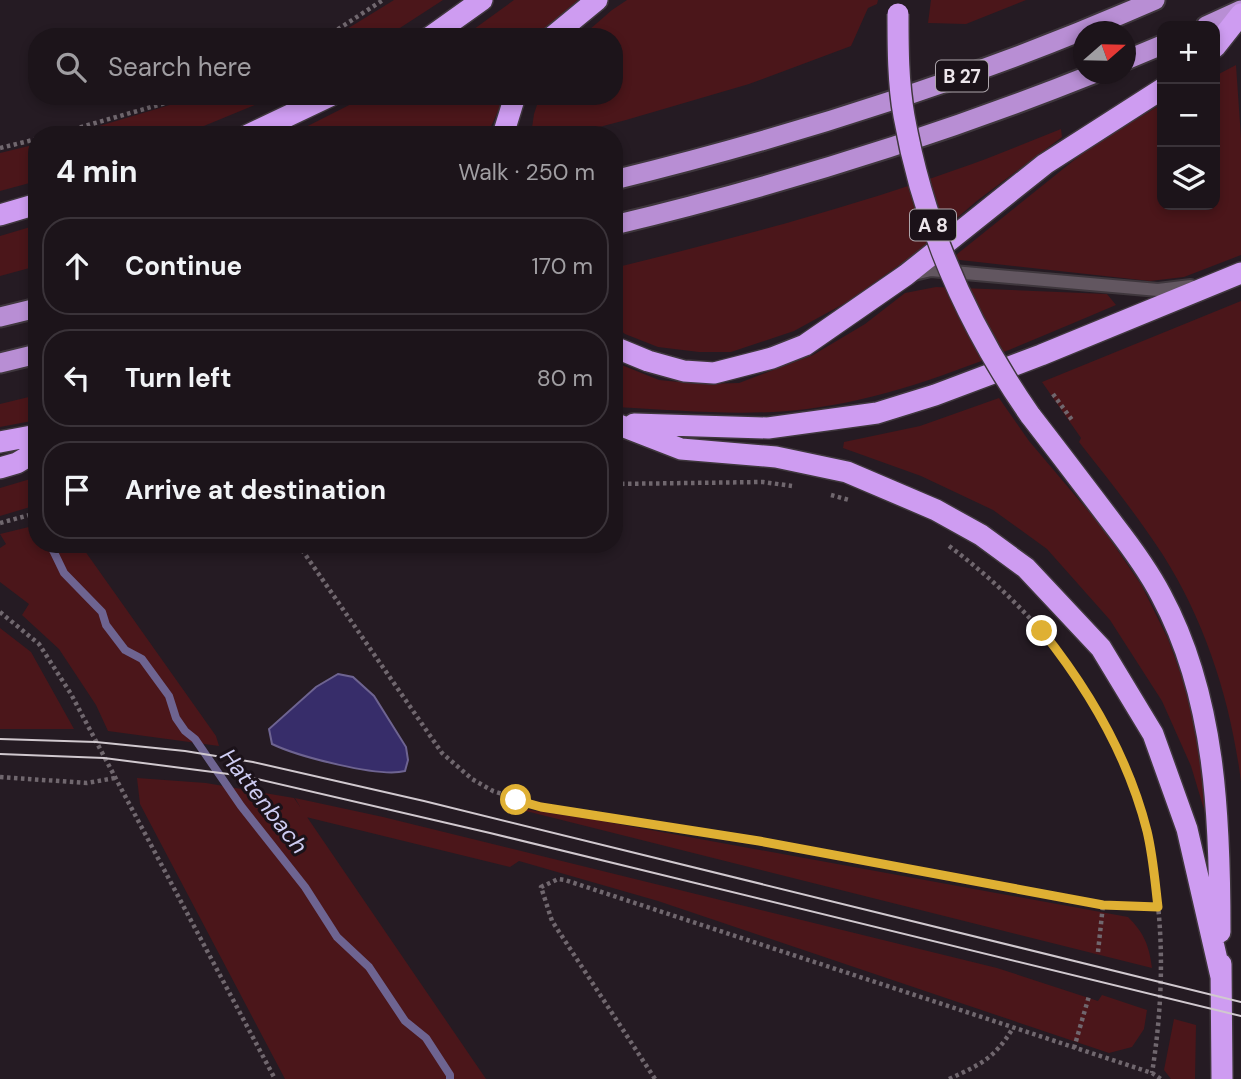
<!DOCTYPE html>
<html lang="en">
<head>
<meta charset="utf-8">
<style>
	:root { --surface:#1c141a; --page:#292127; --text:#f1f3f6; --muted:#a09ea2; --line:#3a3339 }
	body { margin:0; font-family:"DM Sans",sans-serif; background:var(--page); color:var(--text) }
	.controls { position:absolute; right:21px; top:21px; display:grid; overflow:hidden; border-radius:14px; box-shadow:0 4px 10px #0003 }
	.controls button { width:63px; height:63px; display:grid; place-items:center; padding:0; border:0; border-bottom:2px solid var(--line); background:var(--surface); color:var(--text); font:35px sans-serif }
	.compass { position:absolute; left:1073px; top:21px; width:63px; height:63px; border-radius:50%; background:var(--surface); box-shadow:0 4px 10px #0003; rotate:70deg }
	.stop { position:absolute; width:21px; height:21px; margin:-16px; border:5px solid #dfb033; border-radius:50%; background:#fff }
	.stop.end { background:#dfb033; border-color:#fff; box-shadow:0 2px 7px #0008 }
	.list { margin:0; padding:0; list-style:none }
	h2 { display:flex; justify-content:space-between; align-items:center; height:91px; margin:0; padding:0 28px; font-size:30px }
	h2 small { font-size:23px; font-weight:400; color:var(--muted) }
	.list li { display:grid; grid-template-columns:46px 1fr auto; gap:21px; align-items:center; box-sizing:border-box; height:98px; margin:0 14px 14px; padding:0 14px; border:2px solid var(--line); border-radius:28px }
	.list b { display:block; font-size:26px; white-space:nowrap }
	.list em { font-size:23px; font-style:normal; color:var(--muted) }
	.icon { flex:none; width:38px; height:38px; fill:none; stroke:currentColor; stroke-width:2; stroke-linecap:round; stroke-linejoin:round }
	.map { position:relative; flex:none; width:1241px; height:1079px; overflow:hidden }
	.search { position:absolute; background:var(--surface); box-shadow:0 4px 10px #0003; left:28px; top:28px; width:595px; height:77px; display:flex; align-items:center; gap:18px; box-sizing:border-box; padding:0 24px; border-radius:28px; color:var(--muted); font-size:26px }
	.panel { position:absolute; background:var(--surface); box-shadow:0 4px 10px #0003; left:28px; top:126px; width:595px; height:427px; border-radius:28px }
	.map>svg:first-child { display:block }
	.green { fill:#4b161a }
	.water { fill:#372d6a; stroke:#6e6491; stroke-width:2 }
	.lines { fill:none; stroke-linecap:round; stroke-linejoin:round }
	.stream { stroke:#6e6491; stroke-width:8 }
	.service-casing { stroke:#3f373d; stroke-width:16 }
	.trunk-casing { stroke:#3f373d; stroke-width:23 }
	.motorway-casing { stroke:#3f373d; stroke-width:24 }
	.path { stroke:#70676e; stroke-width:4.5; stroke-dasharray:3.5 3.5; stroke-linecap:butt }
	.service { stroke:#625660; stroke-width:12 }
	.trunk { stroke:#b88ed4; stroke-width:19 }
	.motorway { stroke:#ce9cf1; stroke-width:21 }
	.tram { stroke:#d1c9cf; stroke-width:2 }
	.motorway-bridge-casing { stroke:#3f373d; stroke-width:24; stroke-linecap:butt }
	.motorway-bridge { stroke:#ce9cf1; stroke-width:21 }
	.route { stroke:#dfb033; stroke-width:9 }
	.labels { text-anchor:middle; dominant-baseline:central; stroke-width:6; stroke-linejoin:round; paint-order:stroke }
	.shield { fill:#1b1219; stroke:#aea6ac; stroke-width:2 }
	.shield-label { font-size:19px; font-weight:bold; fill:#ede6eb }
	.water-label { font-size:23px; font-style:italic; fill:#ceccf2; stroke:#1b1219 }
</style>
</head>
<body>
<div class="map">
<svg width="1241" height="1079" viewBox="0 0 1241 1079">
	<rect width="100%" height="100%" fill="#251b23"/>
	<path class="green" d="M394,0H443L386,37H334Z
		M514,0H578L555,20L542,37H463Z
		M627,0H878L877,4L868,8L851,46L749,84L626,120L569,135H531L534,114L540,96H614V37H581L612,10Z
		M931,0H1026L966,24L928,23Z
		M1236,65L1241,138V255L1184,277L1150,281L951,259L1093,145L1162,104V205H1215V76Z
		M200,96H277L182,135H69Z
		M367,96H505L487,135H290Z
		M1061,129L1062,137L978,200L912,256L847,302L794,331L731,352H699L658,347L625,334L614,326V268C728,240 842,210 952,171C989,159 1025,143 1061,129Z
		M37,144V181L0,191V153Z
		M37,225V266L0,276V236Z
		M936,287L1107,294L1116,305C1017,346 915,395 807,409C744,417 678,410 614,407V362L659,380L700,384L739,383L813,355L865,324L905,293Z
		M1241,301V782C1231,702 1206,623 1163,555C1137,515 1108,479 1079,442L1081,438L1042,382Z
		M37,395V420L0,427V404Z
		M999,398L1029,441L1101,526L1142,586L1168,639L1183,680L1199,735L1210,815L1206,816L1191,766L1162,701L1110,620L1047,549L993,510L921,476L843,448L844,442L920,426Z
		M37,477V505L0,516V488Z
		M37,525V544H80L216,736L219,746L108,731L96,705L59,649L22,615L29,604L0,582V548L6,544L0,534Z
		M0,628L31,652L74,729H0Z
		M137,778L206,783L294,798L486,1079H285L140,804Z
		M295,798L383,817L997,968L1098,1001L1102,995L1147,1010L1144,1029L1132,1047L1109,1053L658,901L519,861L510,867L306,817Z
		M510,807L596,820L1128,917C1144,933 1149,945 1152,968Z
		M1174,1019L1196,1025L1195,1079H1171L1164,1070Z"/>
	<path class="water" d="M338,674L353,677L374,696L406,747L408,760L405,771C379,778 297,756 272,744L269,729L316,687Z"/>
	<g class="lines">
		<path class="stream" d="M50,544L64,573L102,612L106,625L125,650L142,659L169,696L176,718L185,731L195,739L241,806L305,887L337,937L369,967L405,1021L426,1038L450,1075V1079"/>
		<defs>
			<path id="service" d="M914,274L931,270L1158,290L1191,286"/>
			<path id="trunk" d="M1206,26L1241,10
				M1126,60L1162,45
				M614,180C799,135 981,76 1155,0
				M614,225C777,186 938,136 1093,74
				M0,317L37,308
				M0,363L37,354"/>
			<path id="motorway" d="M430,37L482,0
				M552,37L597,0
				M1215,47L1241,14
				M248,135L330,96
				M503,135L515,96
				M0,215L37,204
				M614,347L648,361L684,371L714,373L772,358L805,345L906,275L1045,164L1162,89
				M1030,415C1058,451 1086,488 1114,525C1131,547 1148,570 1161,595C1216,697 1220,819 1220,932
				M614,423L681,449L776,457L847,472L936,510L981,535L1026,568L1101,648L1153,734L1187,829L1221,977
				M634,424L768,428L877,413L935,395L1041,355L1241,273
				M0,442L37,435
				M0,468L17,463L37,451
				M1221,964L1222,1079"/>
		</defs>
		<use href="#service" class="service-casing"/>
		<use href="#trunk" class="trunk-casing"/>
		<use href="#motorway" class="motorway-casing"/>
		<path class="path" d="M326,37L383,0
			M53,135L190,96
			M0,148L37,139
			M1053,394L1072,420
			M614,484L763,482L792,486
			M831,495L849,500
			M0,523L37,513
			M298,544L442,753L472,779L493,791L541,807L759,841L1103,905L1158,907
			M949,546C1124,676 1186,860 1152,1073
			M0,612L39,644L71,694L275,1079
			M0,777L87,783L115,778
			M1098,952L1103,905
			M1074,1048L1089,996
			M655,1079L552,921L541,887L558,879L565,880L1152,1073L1161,1079
			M949,1079C981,1064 994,1059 1013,1028"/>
		<use href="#service" class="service"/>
		<use href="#trunk" class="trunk"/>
		<use href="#motorway" class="motorway"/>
		<path class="tram" d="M0,739L96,742L185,751L253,762L424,801L1241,1002
			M0,754L104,758L244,776L490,833L1241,1016"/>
		<defs>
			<path id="motorway-bridge" d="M898,14C898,48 898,82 904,116C923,224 968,326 1030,415"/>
		</defs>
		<use href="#motorway-bridge" class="motorway-bridge-casing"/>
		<use href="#motorway-bridge" class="motorway-bridge"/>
	</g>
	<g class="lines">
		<path class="route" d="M516,800L541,807L759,841L1103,905L1158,907C1155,882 1153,856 1147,831C1128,756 1090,691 1042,631"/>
	</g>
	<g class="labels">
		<g class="shield">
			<rect x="936" y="60.5" width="52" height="31" rx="5"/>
			<rect x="910" y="209.5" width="46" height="31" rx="5"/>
		</g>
		<g class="shield-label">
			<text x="962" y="76">B 27</text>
			<text x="933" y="225">A 8</text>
		</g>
		<g class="water-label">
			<text transform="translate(264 801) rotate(52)">Hattenbach</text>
		</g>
	</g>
</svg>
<div class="controls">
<button>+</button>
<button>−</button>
<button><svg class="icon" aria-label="layers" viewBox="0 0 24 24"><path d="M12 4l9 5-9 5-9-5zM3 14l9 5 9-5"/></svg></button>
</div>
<svg class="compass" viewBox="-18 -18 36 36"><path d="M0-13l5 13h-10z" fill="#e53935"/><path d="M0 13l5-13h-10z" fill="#a09ea2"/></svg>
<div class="stop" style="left:516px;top:800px"></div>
<div class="stop end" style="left:1042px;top:631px"></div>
<div class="search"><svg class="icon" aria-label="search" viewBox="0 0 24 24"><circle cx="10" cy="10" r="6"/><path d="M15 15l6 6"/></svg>Search here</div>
<section class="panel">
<h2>4 min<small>Walk · 250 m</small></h2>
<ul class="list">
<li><svg class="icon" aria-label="ahead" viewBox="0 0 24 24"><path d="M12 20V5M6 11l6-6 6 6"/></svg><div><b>Continue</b></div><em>170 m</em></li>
<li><svg class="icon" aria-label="left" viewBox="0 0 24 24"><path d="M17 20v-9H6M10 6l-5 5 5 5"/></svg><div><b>Turn left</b></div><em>80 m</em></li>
<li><svg class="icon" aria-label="arrive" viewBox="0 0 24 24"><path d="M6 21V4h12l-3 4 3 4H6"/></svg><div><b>Arrive at destination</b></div></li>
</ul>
</section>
</div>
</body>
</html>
